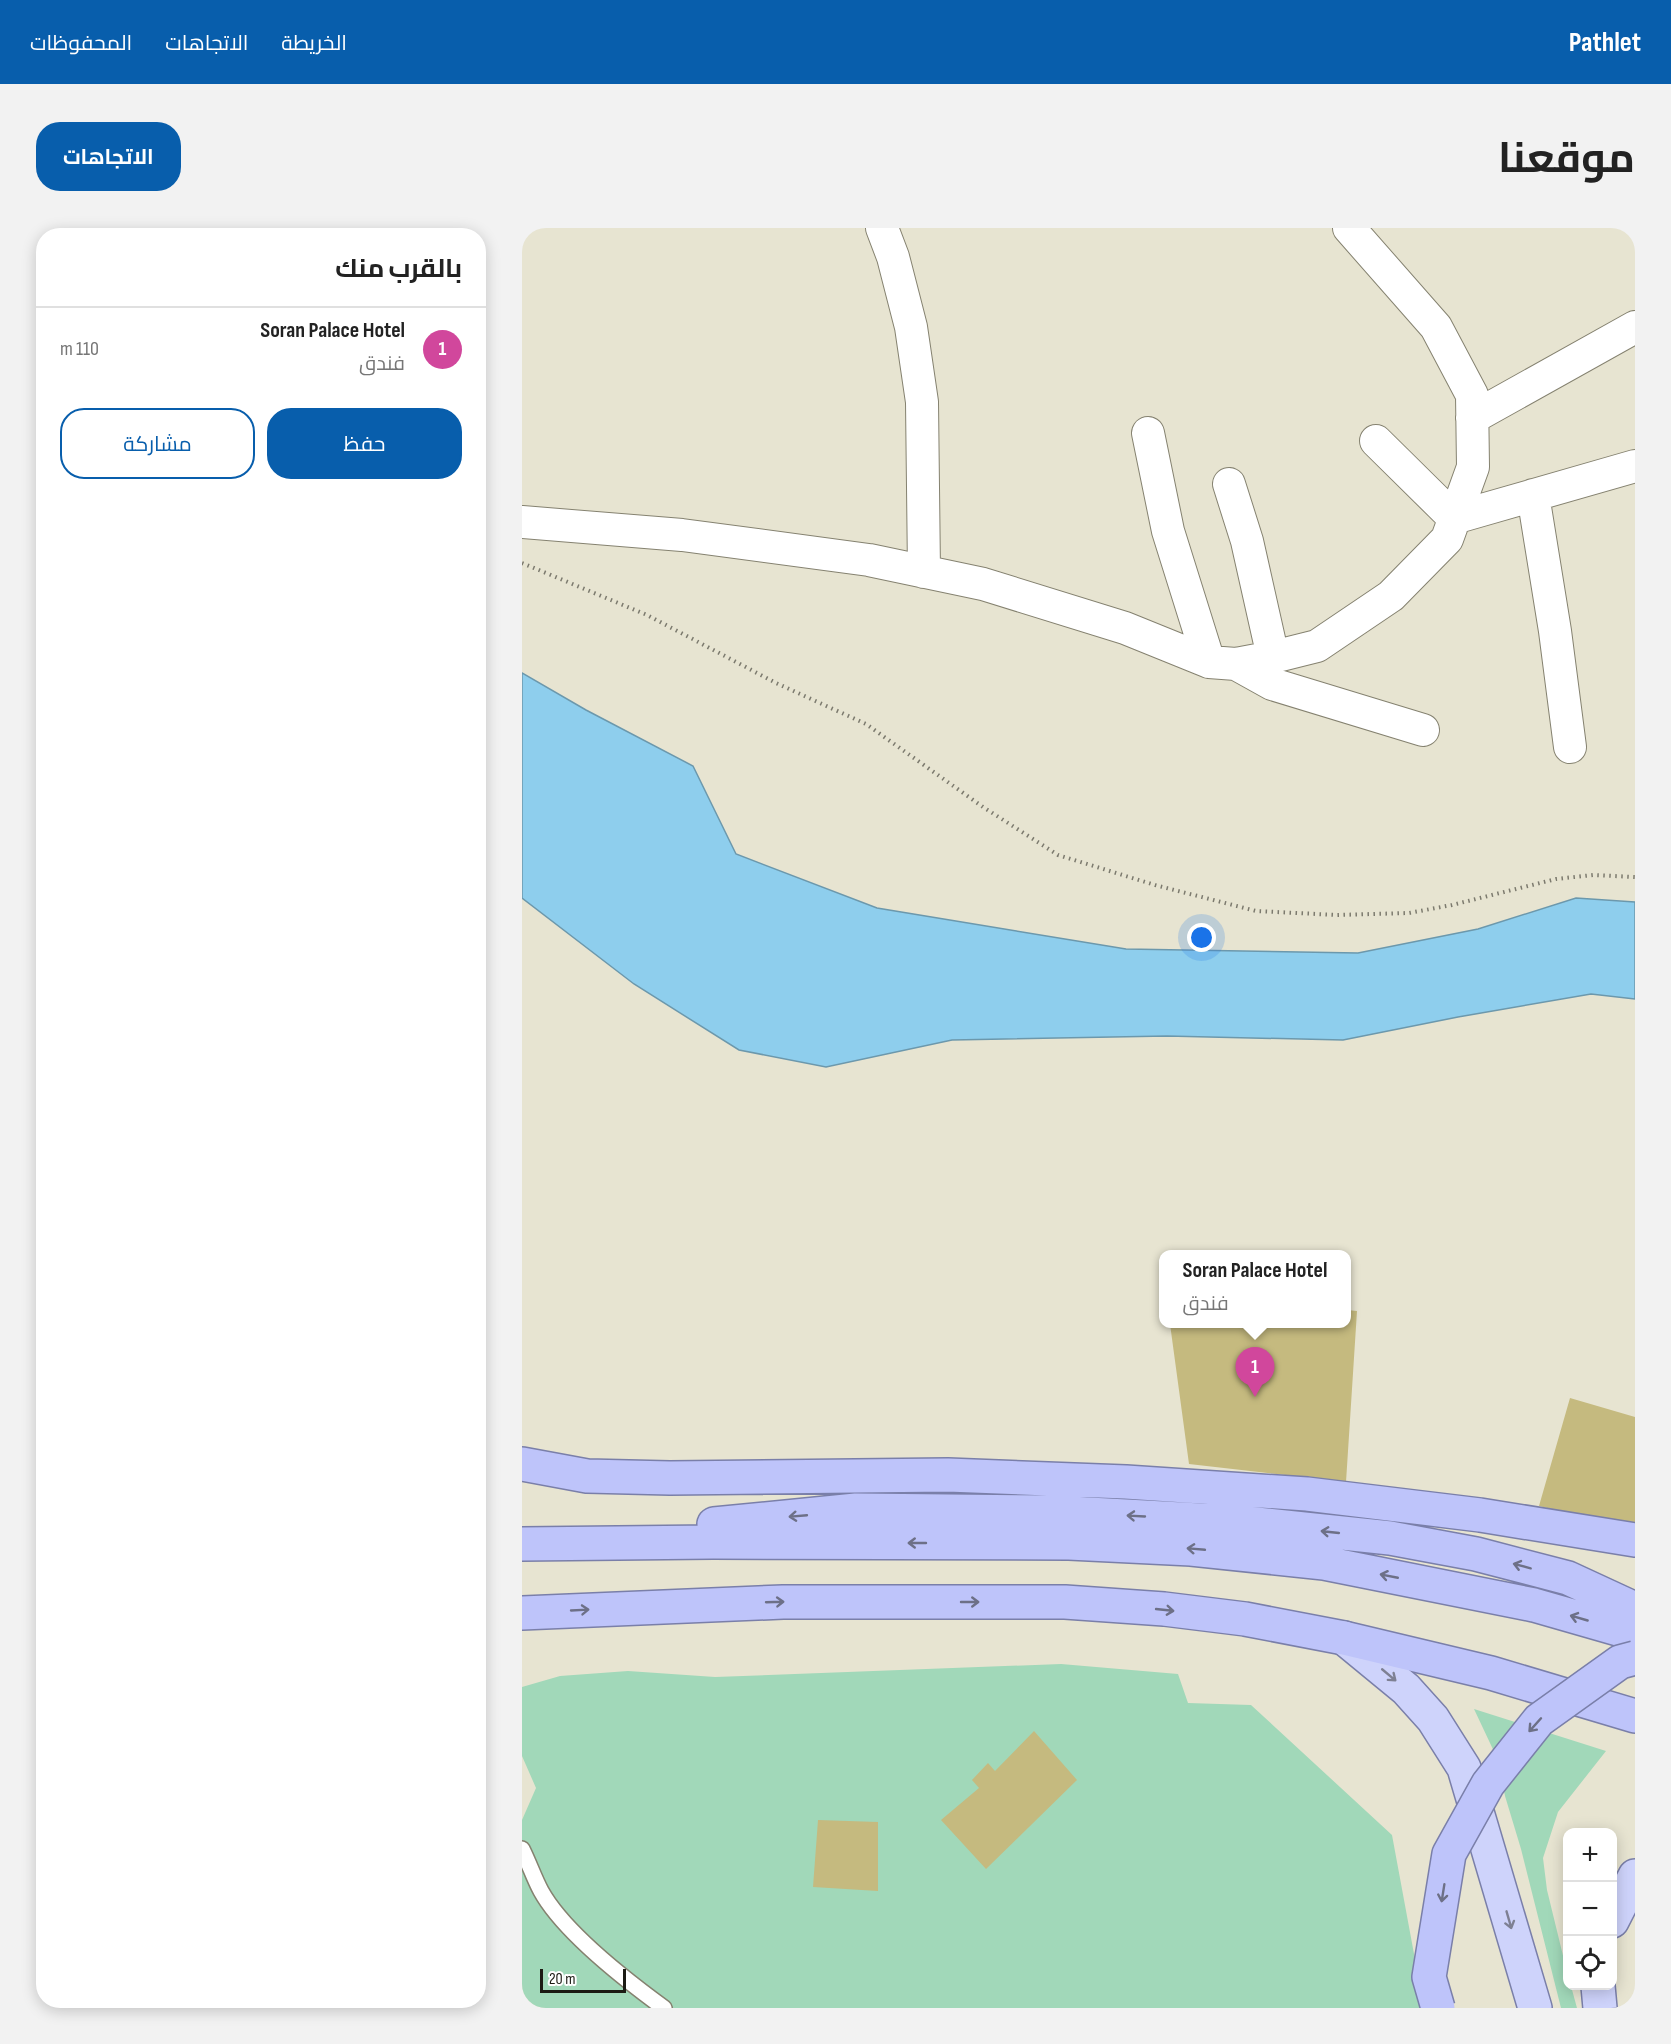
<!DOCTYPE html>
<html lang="ar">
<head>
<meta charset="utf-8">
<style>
	:root { --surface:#fff; --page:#f2f2f2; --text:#222; --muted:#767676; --line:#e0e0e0; --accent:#085eac }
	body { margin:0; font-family:"Sofia Sans Condensed",Cairo,sans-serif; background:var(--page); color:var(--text); direction:rtl }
	.controls { position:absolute; right:18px; bottom:18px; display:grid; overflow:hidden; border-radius:12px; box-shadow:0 3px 15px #0003 }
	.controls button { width:54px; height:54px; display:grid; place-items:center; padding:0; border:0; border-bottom:2px solid var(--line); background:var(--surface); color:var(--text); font:30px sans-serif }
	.scale { position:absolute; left:18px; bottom:15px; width:86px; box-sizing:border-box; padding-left:6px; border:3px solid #1c1b14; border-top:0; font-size:16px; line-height:21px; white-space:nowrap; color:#1c1b14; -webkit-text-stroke:4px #fff; paint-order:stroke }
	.you { position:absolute; left:680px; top:710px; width:21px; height:21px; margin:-15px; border:4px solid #fff; border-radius:50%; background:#1a73e8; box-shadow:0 0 0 9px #1a73e833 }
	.badge { display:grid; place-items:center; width:39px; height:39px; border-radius:50%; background:var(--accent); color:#fff; font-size:20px; font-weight:700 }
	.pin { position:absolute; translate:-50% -50px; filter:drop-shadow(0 2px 3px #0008) }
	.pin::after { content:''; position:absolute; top:32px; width:21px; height:18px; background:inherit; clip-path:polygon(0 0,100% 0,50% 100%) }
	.popup { position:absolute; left:637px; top:1022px; width:192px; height:78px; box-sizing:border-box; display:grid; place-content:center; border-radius:12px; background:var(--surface); filter:drop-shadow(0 2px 4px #0005); font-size:20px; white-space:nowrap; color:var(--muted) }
	.popup b { font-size:22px; color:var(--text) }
	.popup::after { content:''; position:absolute; left:50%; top:100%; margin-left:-12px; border:12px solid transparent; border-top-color:var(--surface) }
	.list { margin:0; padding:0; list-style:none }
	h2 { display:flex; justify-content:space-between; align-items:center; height:78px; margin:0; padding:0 24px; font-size:26px }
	h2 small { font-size:20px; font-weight:400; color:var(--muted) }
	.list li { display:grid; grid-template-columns:39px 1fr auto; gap:18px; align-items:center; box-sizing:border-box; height:84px; padding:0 24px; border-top:2px solid var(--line) }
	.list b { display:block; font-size:22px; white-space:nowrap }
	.list p { margin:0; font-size:20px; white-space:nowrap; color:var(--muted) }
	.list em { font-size:20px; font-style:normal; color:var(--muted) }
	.actions { display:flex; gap:12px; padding:18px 24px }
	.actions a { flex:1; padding:14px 0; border:2px solid var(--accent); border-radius:24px; text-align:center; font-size:21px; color:var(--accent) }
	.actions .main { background:var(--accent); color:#fff }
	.icon { flex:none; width:33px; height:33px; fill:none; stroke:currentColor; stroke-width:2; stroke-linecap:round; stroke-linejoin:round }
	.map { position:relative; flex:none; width:1113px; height:1780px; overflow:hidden; direction:ltr; border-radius:24px }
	header { display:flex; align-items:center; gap:36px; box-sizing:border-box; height:84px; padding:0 30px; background:var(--accent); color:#fff }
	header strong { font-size:28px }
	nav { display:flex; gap:33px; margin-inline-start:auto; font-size:21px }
	.intro { display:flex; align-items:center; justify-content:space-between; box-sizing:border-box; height:144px; padding:0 36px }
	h1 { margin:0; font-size:42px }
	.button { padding:15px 27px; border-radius:24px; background:var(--accent); color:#fff; font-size:21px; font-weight:700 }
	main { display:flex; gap:36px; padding:0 36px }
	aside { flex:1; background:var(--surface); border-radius:24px; box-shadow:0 3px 15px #0003 }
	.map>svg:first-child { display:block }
	.green { fill:#a1d8b9 }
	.water { fill:#8eceed; stroke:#6c98ac; stroke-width:1.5 }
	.building { fill:#c5ba7f }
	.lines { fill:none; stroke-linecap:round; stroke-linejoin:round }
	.service-casing { stroke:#858270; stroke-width:18 }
	.minor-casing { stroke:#858270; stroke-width:34 }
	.primary-casing { stroke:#7a7fa9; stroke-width:36 }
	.trunk-casing { stroke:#7a7fa9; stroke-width:36 }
	.path { stroke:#7c7a6e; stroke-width:4; stroke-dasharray:1.5 4.5; stroke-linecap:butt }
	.service { stroke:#fff; stroke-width:15 }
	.minor { stroke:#fff; stroke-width:32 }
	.primary { stroke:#ced3fb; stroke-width:33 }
	.trunk { stroke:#bec4fa; stroke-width:33 }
	.trunk-bridge-casing { stroke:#7a7fa9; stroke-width:36; stroke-linecap:butt }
	.trunk-bridge { stroke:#bec4fa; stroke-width:33 }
	.oneway { stroke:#6d7087 }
	.oneway2 { stroke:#7e8093 }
</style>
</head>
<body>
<header>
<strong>Pathlet</strong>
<nav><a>الخريطة</a><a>الاتجاهات</a><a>المحفوظات</a></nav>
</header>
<div class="intro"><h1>موقعنا</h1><a class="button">الاتجاهات</a></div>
<main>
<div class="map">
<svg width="1113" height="1780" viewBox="0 0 1113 1780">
	<rect width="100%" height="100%" fill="#e7e4d1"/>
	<path class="green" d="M539,1436L656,1446L666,1475L729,1477L870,1607L902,1780H0V1592L14,1560L0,1528V1459L38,1448L106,1443L193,1449Z
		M952,1481L1084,1523L1036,1584L1021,1630L1025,1662L1045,1744L1046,1758H1049L1055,1780H1039L999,1621L983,1568L976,1532Z"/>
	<path class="water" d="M0,445L64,482L171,538L214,626L355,680L604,721L836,725L956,701L1054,670L1113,674V771L1069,766L936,789L821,812L645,808L430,812L304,839L217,822L112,756L0,670Z"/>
	<path class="building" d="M825,1082L835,1083L824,1254L667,1236L648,1096H825Z
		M1048,1170L1113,1189V1301L1017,1278Z
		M512,1503L555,1552L464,1641L419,1592L457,1560L450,1552L466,1535L473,1543Z
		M296,1592L356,1594V1663L291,1659Z"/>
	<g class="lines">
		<defs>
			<path id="service" d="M0,1621C7,1635 12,1650 19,1663C41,1703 105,1753 142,1780"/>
			<path id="minor" d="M360,0L371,29L389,99L400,174L402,344
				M950,190L1113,99
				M626,205L646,303L687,434
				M854,213L932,290L1113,238
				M707,256L725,313L751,429
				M1011,267L1033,403L1048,519
				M0,294L160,307L347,332L461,356L603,400L687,434L714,436L751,429L795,418L869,368L925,311L951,239L950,167L914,99L827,0
				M714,436L750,456L901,502"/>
			<path id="primary" d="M822,1410L884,1461L911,1491L942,1540L1013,1780
				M1090,1693L1113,1648
				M1076,1758L1078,1780"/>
			<path id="trunk" d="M0,1236L65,1248L148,1250L426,1247L604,1254L785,1266L958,1287L1113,1312
				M192,1296L334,1282L529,1284L715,1294L868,1310L954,1326L1046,1350L1113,1381
				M0,1316L191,1314L547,1315L669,1321L802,1335L1012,1377L1113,1406
				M0,1385L261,1374H543L642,1381L723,1391L822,1410L969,1445L1113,1488"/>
		</defs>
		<use href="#service" class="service-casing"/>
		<use href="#minor" class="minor-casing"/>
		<use href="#primary" class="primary-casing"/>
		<use href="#trunk" class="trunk-casing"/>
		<path class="path" d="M0,335L125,387L254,455L344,496L461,579L536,627L633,657L734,683L815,687L887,685L930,677L1034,651L1071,647L1113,649"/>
		<use href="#service" class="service"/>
		<use href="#minor" class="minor"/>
		<use href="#primary" class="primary"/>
		<use href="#trunk" class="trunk"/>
		<defs>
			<path id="trunk-bridge" d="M916,1780L907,1749L927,1626L966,1556L1017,1492L1098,1434L1113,1430"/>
		</defs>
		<use href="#trunk-bridge" class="trunk-bridge-casing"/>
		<use href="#trunk-bridge" class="trunk-bridge"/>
	</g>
	<defs><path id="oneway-shaft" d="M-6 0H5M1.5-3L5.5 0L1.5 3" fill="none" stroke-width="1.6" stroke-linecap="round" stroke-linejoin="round" transform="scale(1.5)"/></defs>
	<g class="oneway">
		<use href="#oneway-shaft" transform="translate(276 1288) rotate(175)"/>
		<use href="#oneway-shaft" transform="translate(614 1288) rotate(-177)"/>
		<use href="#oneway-shaft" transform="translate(808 1304) rotate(-174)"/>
		<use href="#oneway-shaft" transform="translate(395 1315) rotate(-180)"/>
		<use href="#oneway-shaft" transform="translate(674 1321) rotate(-175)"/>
		<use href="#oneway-shaft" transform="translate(1000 1338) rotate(-165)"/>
		<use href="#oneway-shaft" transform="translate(867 1348) rotate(-169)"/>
		<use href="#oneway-shaft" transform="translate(253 1374) rotate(-2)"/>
		<use href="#oneway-shaft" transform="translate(448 1374)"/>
		<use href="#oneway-shaft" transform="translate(58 1382) rotate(-3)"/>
		<use href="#oneway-shaft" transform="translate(643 1382) rotate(6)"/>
		<use href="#oneway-shaft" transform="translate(1057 1390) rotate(-164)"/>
		<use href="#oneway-shaft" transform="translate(1013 1497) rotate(132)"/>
		<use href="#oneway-shaft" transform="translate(921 1665) rotate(99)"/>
	</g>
	<g class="oneway2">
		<use href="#oneway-shaft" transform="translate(867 1447) rotate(40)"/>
		<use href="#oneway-shaft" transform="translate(987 1692) rotate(74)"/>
	</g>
</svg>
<div class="controls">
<button>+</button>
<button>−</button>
<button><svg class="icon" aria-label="locate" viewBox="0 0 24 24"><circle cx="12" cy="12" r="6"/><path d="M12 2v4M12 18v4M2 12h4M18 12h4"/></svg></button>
</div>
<div class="scale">20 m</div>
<div class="you"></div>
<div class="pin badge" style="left:733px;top:1169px;background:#d1479c">1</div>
<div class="popup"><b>Soran Palace Hotel</b>فندق</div>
</div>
<aside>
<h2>بالقرب منك<small></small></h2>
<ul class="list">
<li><span class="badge" style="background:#d1479c">1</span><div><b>Soran Palace Hotel</b><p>فندق</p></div><em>110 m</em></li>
</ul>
<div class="actions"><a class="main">حفظ</a><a>مشاركة</a></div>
</aside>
</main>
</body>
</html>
